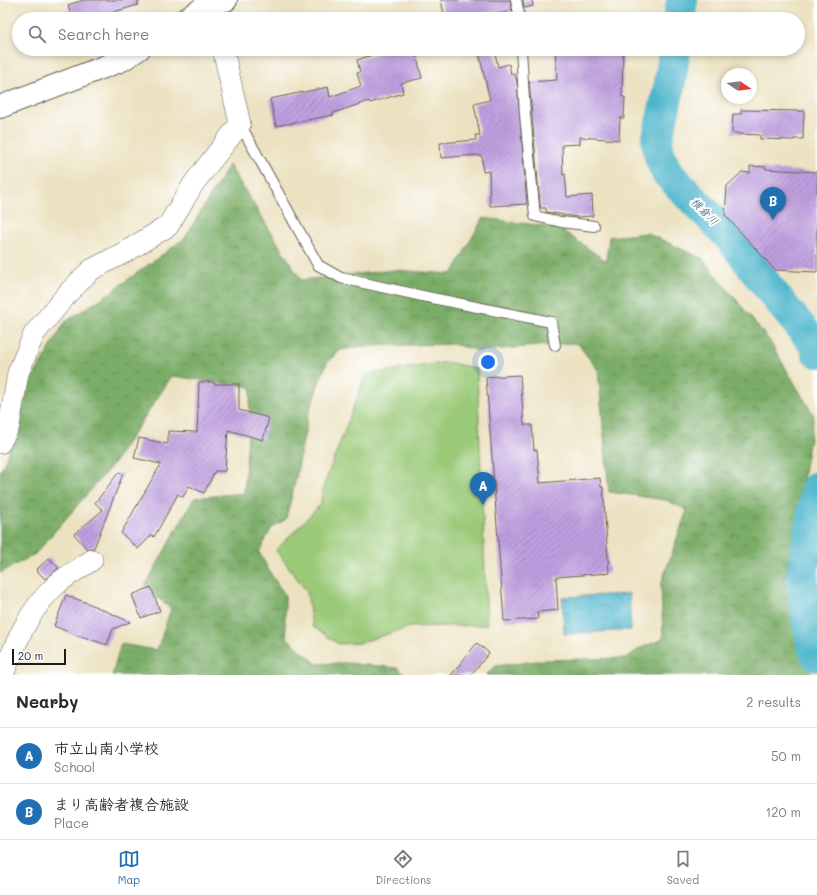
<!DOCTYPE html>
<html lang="en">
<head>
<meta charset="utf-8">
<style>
	:root { --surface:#fff; --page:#f7f7f7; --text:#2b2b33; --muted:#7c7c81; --line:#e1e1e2; --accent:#1f6fb2 }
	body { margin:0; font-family:Mali,"Klee One",sans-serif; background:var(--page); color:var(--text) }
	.compass { position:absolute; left:721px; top:68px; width:36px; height:36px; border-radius:50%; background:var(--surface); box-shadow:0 2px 6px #0003; rotate:103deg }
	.scale { position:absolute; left:12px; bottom:10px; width:54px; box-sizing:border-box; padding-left:4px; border:2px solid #1c1c1c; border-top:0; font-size:11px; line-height:14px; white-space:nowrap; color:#1c1c1c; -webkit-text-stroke:3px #fff; paint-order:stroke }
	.you { position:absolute; left:488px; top:362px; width:14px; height:14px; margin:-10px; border:3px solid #fff; border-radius:50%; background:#1a73e8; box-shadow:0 0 0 6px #1a73e833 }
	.badge { display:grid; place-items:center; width:26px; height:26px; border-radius:50%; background:var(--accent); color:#fff; font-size:13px; font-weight:700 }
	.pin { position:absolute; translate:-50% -33px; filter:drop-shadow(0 1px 2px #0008) }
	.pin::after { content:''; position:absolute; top:21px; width:14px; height:12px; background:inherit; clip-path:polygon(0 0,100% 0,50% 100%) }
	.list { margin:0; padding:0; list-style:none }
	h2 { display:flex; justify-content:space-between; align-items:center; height:52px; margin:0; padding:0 16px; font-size:17px }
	h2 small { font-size:13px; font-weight:400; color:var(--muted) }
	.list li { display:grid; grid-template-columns:26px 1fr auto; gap:12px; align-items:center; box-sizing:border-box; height:56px; padding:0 16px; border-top:1px solid var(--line) }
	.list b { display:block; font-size:15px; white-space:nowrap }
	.list p { margin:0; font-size:13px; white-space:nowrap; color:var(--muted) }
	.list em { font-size:13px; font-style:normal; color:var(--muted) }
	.icon { flex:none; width:22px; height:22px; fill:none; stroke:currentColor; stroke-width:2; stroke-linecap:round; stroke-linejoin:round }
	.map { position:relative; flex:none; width:817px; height:675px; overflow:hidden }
	.search { position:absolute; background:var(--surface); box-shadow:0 2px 6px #0003; left:12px; right:12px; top:12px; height:44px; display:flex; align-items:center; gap:10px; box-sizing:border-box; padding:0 14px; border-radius:22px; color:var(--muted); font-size:15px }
	.sheet { height:164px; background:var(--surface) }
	nav { display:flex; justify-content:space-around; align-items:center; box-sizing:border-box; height:56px; border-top:1px solid var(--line); background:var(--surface); font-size:11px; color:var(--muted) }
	nav a { display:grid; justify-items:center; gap:2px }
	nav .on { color:var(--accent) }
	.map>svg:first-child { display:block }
	.green { fill:#9ac977; stroke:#5b724a }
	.forest { fill:url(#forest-crowns); stroke:#4c6442 }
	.water { fill:url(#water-ripples); stroke:#356874 }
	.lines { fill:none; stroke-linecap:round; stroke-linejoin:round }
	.river { stroke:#4eb5cc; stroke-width:32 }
	.building { fill:url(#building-hatch) }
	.service-casing { stroke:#656156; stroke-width:12 }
	.minor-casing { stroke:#656156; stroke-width:22 }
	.tertiary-casing { stroke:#656156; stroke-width:24 }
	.service { stroke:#fff; stroke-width:10 }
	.minor { stroke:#fff; stroke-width:21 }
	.tertiary { stroke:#fff; stroke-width:22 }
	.labels { text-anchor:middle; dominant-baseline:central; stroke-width:4; stroke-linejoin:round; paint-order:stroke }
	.water-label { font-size:11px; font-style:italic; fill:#32616b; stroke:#fff }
</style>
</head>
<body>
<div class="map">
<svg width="817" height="675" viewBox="0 0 817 675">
	<defs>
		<pattern id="forest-crowns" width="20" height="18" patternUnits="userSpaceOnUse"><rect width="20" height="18" fill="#7bad68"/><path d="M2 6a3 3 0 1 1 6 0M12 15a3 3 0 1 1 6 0" fill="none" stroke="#648c55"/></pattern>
		<pattern id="water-ripples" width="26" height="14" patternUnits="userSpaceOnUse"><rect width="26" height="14" fill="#4eb5cc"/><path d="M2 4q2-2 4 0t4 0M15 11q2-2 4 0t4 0" fill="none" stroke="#4092a5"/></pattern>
		<pattern id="building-hatch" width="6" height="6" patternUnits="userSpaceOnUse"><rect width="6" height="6" fill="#bf9fe0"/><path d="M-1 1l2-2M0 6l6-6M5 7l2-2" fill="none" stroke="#9a81b5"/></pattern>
	</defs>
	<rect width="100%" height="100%" fill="#fff"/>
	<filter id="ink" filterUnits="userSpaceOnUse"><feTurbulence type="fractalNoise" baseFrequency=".025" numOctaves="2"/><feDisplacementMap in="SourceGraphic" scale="8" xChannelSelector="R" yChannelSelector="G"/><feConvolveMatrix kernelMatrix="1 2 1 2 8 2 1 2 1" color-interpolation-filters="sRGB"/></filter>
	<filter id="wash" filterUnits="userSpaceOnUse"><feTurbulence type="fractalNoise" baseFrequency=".012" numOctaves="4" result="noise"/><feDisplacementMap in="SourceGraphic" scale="16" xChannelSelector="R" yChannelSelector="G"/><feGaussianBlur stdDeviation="0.9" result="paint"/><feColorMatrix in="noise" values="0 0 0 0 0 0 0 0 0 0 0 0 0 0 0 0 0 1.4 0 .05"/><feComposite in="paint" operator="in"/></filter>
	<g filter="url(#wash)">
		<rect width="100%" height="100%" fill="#ece2c1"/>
		<path class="green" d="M448,362L477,369L487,625L410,627L359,643L338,644L312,626L307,592L276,550L321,504L322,490L366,374Z"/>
		<path class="forest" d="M229,165L301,280L394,270L452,274L483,218L559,228L606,261L609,237L647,233L703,259L769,340L814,416L785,580L801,645L811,675H486L496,666L545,660L627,658L640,648L663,639L661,584L687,510L666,500L609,492L598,370L578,344L572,343L479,351L453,344L362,346L341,350L328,361L319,382L308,416L296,478L286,519L271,529L259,552L272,576L285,595V622L287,638L317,664L346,663L398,668L404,675H112L121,644L157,650L171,609L145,586L194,498L244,493L251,387L172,376L114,463L35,554L0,573V471L4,464L32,379L65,322L111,292L185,238Z"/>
		<path class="water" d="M629,594L631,630L564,634L562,597Z"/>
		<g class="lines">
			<path class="river" d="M679,19L682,0
				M675,49L669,88L657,141L660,157L667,173L727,234L779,301L814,343L817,352
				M817,487L802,575L809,628L813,647L817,656"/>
		</g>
		<g id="blocks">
			<path class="building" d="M84,0H138V5L89,19H72L68,5Z
				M441,0H510L512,11L488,16V19H445Z
				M523,0H532L533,6L524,8Z
				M390,49H415L422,78L401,83L403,93L370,103L369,101L333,113V115L276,126L270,99L328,87L330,97L361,86L357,73L360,72L357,60Z
				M478,49H494L498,67L509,64L511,74L514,73L517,82L527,204L490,206L489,171L483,172L482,156H477V155L441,158L440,143L476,140L475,135H480L474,104L490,100Z
				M555,49H623L622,97H625L624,118H620L619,140L580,137V144L562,145L563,175L565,174L567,197L592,195L593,216L577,217L546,212V208H541L540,204L529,82L557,80Z
				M741,110L804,111L803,139H794V140L760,139V135L738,134V133H732L733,114H741Z
				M750,166L766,167V169L817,172V272L775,270L725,215L727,186L742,172L750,173Z
				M520,375L524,425H532L534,450H537L540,483L600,478L601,487H603L609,573L556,577L558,610L537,612L538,619L504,621L486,377Z
				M199,382H214V384H239V410L269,418L263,440L228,430L225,471H215L204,493L189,486L183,497L178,494L154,537L152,535L138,549L121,533L161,464L134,458L139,438L168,444V431L197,432Z
				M119,472L123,474L94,548L87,549L74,534L103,510L95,503Z
				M49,558L59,568L45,579L36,570Z
				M151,587L160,611L141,618L132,595Z
				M66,595L90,604L130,622L113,629L107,645L81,636L80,637L54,626Z
				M477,643L489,653L471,675H451Z"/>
		</g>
	</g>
	<g filter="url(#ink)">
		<use href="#blocks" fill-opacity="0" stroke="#656156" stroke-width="1"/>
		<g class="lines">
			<defs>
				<path id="service" d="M516,0L520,19
					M521,49L525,115L535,216L561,222L594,226
					M240,124L318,265L341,278L427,297L551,322L555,345"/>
				<path id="minor" d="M210,0L215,19
					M0,443L9,426L18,373L34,334L69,292L91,270L127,251L168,226L194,183L240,124L223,49
					M3,675C17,640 28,611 56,585C67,575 81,568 92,560"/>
				<path id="tertiary" d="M186,19L211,3L226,0
					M0,107L122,60L139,49"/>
			</defs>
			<use href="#service" class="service-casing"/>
			<use href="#minor" class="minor-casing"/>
			<use href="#tertiary" class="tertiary-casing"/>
			<use href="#service" class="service"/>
			<use href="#minor" class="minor"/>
			<use href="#tertiary" class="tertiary"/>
		</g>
	</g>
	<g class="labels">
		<g class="water-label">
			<text transform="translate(705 211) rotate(45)">横倉川</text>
		</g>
	</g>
</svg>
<svg class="compass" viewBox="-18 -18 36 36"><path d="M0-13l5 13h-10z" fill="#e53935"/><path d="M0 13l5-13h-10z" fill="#7c7c81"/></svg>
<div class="scale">20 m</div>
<div class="you"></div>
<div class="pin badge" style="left:483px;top:505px">A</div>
<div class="pin badge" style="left:773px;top:220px">B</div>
<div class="search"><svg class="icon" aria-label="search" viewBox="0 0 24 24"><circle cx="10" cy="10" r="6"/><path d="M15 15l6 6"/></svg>Search here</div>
</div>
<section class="sheet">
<h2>Nearby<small>2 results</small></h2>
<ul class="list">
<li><span class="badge">A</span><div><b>市立山南小学校</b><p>School</p></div><em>50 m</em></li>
<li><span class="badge">B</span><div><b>まり高齢者複合施設</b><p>Place</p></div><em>120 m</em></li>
</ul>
</section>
<nav>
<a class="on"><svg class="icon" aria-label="map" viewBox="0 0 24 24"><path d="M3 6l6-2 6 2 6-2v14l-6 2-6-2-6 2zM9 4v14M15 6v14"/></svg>Map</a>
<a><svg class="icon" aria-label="directions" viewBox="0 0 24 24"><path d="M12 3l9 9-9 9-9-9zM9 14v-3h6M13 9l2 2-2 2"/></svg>Directions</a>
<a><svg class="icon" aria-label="saved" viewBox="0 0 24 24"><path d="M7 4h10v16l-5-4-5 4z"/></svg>Saved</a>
</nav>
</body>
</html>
